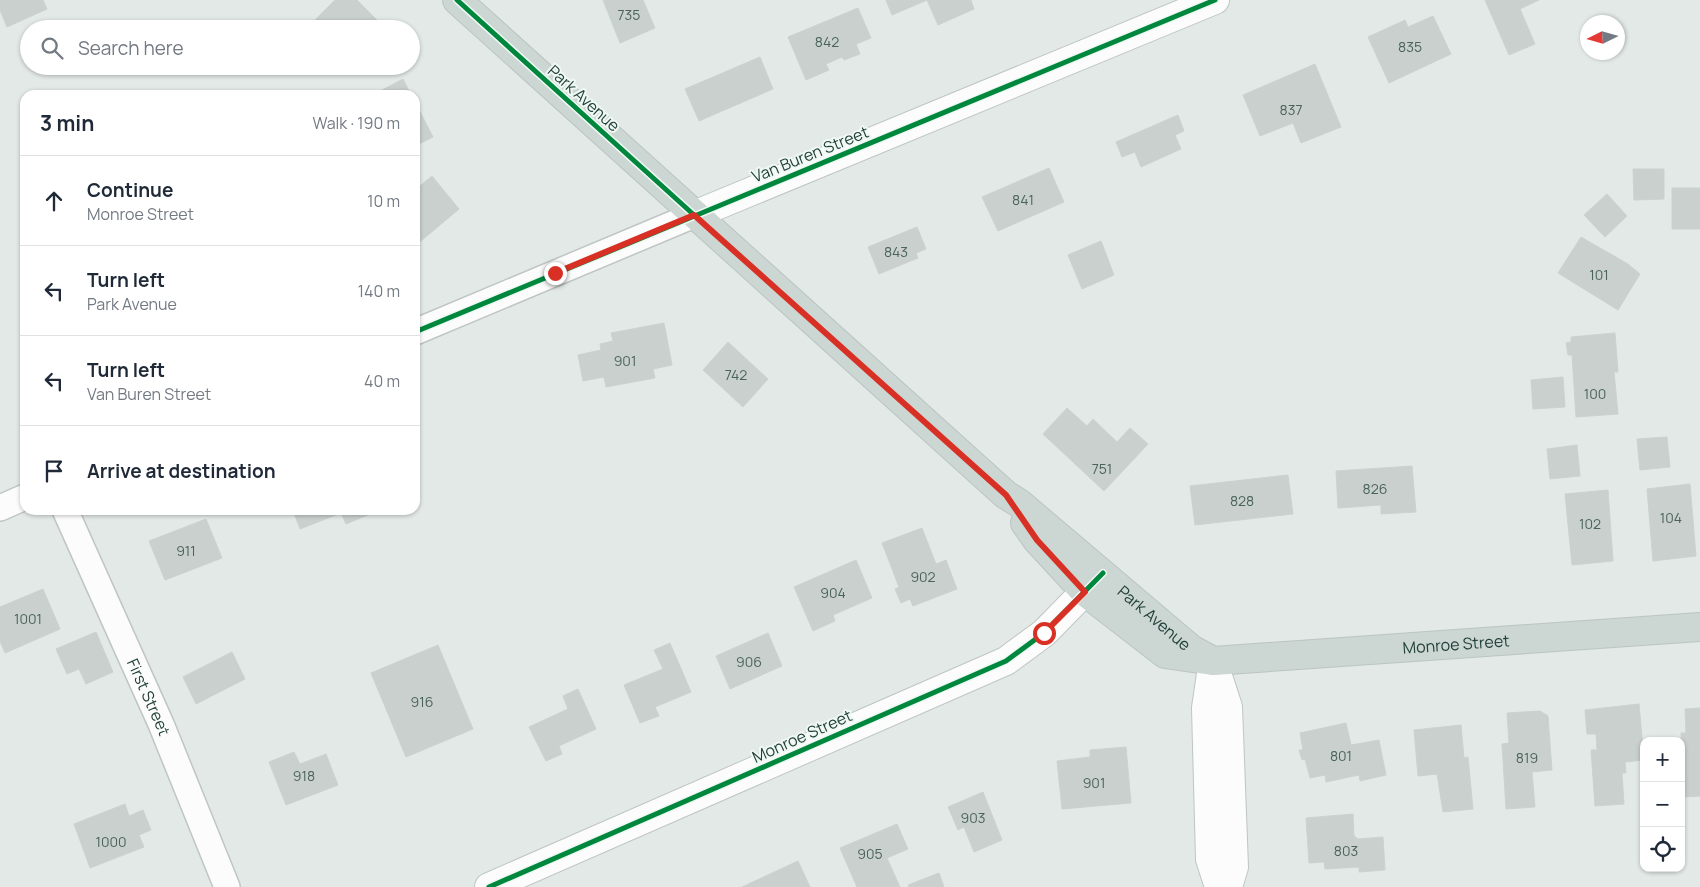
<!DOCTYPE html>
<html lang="en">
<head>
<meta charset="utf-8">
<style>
	:root { --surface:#fff; --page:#f2f2f3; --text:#1f2937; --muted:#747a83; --line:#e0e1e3 }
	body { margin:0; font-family:Manrope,sans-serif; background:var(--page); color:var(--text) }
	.controls { position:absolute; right:15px; bottom:15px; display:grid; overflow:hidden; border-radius:10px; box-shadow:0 1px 4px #0004 }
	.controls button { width:45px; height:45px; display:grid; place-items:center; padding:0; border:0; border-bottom:1px solid var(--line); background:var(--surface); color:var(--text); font:25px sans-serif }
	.compass { position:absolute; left:1580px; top:15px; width:45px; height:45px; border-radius:50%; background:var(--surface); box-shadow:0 1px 4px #0004; rotate:265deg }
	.stop { position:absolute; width:15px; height:15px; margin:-11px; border:4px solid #d93025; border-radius:50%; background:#fff }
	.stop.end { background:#d93025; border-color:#fff; box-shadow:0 1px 5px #0008 }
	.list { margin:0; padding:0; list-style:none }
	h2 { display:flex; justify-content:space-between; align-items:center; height:65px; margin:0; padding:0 20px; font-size:21px }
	h2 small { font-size:16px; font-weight:400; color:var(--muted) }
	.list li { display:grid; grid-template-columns:32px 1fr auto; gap:15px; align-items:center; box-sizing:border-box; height:90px; padding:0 20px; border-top:1px solid var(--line) }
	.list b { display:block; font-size:19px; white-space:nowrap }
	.list p { margin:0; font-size:16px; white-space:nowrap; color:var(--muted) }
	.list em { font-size:16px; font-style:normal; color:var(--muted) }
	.icon { flex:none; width:28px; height:28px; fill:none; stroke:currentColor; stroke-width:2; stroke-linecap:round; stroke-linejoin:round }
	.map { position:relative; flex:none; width:1700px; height:887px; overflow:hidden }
	.search { position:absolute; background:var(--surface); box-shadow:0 1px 4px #0004; left:20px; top:20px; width:400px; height:55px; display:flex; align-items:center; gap:12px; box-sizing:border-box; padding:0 18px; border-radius:28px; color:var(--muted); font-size:19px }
	.panel { position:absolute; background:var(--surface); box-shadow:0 1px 4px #0004; left:20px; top:90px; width:400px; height:425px; border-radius:15px }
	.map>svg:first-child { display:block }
	.building { fill:#c9d0cd; stroke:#cbd2cf }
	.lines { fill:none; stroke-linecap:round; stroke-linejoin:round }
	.minor-casing { stroke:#bfc6c3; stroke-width:28 }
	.tertiary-casing { stroke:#bfc6c3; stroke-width:30 }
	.primary-casing { stroke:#bbc5c3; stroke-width:30 }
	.minor { stroke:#fbfcfb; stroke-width:25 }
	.tertiary { stroke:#fbfcfb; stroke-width:28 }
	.primary { stroke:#ccd6d3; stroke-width:28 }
	.cycleway-casing { stroke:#f0f8f4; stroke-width:8 }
	.cycleway { stroke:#00873e; stroke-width:5 }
	.route { stroke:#d93025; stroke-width:6 }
	.labels { text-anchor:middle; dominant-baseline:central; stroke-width:4; stroke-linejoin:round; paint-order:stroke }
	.number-label { font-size:14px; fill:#4a635c }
	.street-label { font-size:16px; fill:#1e3e36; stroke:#f0f8f4 }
</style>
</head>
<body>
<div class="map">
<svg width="1700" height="887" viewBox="0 0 1700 887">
	<rect width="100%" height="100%" fill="#e2e9e6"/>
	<path class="building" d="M0,0H43L47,9L7,27L0,10Z
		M335,0H357L386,29H313L310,25Z
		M603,0H643L655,28L620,43Z
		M886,0H971L974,9L938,25L927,0L892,15Z
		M1485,0H1539L1520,9L1535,44L1509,55Z
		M858,8L871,38L856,44L860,54L844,60L842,57L826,64L829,70L806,80L788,37Z
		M1433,16L1451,54L1389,83L1368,37L1405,20L1408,27Z
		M760,57L773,89L699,121L685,89Z
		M1315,64L1341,127L1301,143L1293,123L1260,136L1243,95Z
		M403,79L411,95H373Z
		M415,102L433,137L415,146Z
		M1178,115L1184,131L1175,135L1181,149L1141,167L1135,152L1122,157L1116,142Z
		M1049,168L1064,202L998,231L982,197Z
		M1633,169H1664V199L1634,200Z
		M432,176L459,209L415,246V190Z
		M1672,188H1700V229H1672Z
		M1607,194L1627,216L1605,237L1584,215Z
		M917,227L926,249L916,253L918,258L879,274L868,247Z
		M1581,237L1628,264L1640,274L1618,310L1558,273Z
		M1101,241L1114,275L1082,289L1068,255Z
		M664,323L672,365L653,369L655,378L606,387L604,377L583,381L578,355L601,350L600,344L613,341L611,333Z
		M1615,333L1618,372H1614L1618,414L1576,417L1572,355H1568L1566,343L1571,342V337Z
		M728,342L768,379L743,407L703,370Z
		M1563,377L1565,407L1533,409L1531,380Z
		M1067,408L1087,426L1093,419L1117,442L1130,428L1148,444L1104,491L1043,434Z
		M1667,437L1670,467L1640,470L1637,439Z
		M1577,445L1580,476L1550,479L1547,449Z
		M1412,466L1416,512L1381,514V505L1338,508L1336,471Z
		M1288,475L1293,514L1195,525L1190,486Z
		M1690,484L1696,556L1653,561L1647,489Z
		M1608,490L1613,561L1572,565L1565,494Z
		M293,510H369L370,514L346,524L341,513L300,529Z
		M206,519L222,558L165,580L149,541Z
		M922,528L936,564L946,560L957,589L913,606L910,599L901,603L895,589L899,587L882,543Z
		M856,560L872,598L833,615L835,621L813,631L794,587Z
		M43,589L60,629L5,653L0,641V607Z
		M96,632L113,672L86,684L79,669L67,674L56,649Z
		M768,633L782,666L730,689L716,656Z
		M670,643L691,692L655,707L659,716L640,723L624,685L663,669L654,650Z
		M438,645L473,729L406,757L371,673Z
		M232,652L245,679L196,704L183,677Z
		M578,689L596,729L559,746L562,754L546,761L529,727L568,709L563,696Z
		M1639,704L1644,760L1625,762L1626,773H1622L1624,804L1595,806L1591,750H1597L1596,734H1587L1585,710Z
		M1700,708V796L1684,797L1681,733H1686L1685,709Z
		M1540,711L1548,716L1552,770L1532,772L1535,807L1506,809L1502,744L1509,743L1507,713Z
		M1346,723L1351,745L1379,740L1386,775L1360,781L1359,775L1326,782L1325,775L1310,778L1305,759L1302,760L1299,750H1303L1300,733Z
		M1461,725L1464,758L1468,757L1473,809L1443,812L1437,774L1418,776L1414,730Z
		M1126,747L1131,803L1062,809L1057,761L1090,757V750Z
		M294,752L300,764L326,754L338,785L286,805L269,762Z
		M983,792L1002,840L974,852L964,827L958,830L948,807Z
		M125,804L129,816L143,810L151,830L139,835L144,847L90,868L74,824Z
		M1353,814L1354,836L1358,839L1383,837L1385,870L1359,872V867L1325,869L1324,862L1309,863L1306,818Z
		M897,824L908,849L887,858L900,887H857L840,848Z
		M798,861L810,887H742Z
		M939,873L944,887H909L908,885Z"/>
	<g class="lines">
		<defs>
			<g id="minor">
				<path d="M415,332L694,215"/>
				<path d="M0,508L25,497"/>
				<path id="s1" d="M65,510L161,724L227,887"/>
			</g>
			<path id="tertiary" d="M694,215L1215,0
				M1213,661L1228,707L1234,867L1228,887
				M1212,667L1206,708L1210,859L1219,887
				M489,887L1006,661L1044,633L1102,574"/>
			<g id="primary">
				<path id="s2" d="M457,0L1006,495L1019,503L1191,649L1213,661"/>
				<path id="s3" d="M1025,523L1037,540L1085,592L1165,654L1213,661L1700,627"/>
			</g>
		</defs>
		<use href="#minor" class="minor-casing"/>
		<use href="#tertiary" class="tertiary-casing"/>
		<use href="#primary" class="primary-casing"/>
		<use href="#minor" class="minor"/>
		<use href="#tertiary" class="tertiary"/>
		<use href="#primary" class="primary"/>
		<defs>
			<path id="cycleway" d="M457,0L694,215
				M415,332L1215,0
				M489,887L1006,661L1044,633L1103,573"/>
		</defs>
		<use href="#cycleway" class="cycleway-casing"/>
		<use href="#cycleway" class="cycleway"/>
	</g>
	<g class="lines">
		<path class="route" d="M555,273L694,215L1006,495L1037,540L1085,592L1044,633"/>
	</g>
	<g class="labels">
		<g class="number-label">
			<text x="629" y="14">735</text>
			<text x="827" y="41">842</text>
			<text x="1410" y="46">835</text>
			<text x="1291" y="109">837</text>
			<text x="1023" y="199">841</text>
			<text x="896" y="251">843</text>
			<text x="1599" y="274">101</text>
			<text x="625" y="360">901</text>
			<text x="736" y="374">742</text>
			<text x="1595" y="393">100</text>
			<text x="1102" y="468">751</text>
			<text x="1375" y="488">826</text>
			<text x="1242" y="500">828</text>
			<text x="1671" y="517">104</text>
			<text x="1590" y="523">102</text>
			<text x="186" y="550">911</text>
			<text x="923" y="576">902</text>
			<text x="833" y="592">904</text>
			<text x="28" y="618">1001</text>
			<text x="749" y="661">906</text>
			<text x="422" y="701">916</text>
			<text x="1341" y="755">801</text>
			<text x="1527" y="757">819</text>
			<text x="304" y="775">918</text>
			<text x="1094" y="782">901</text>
			<text x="973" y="817">903</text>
			<text x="111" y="841">1000</text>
			<text x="1346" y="850">803</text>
			<text x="870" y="853">905</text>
		</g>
		<g class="street-label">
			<text transform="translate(584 98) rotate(42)">Park Avenue</text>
			<text transform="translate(810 154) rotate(-22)">Van Buren Street</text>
			<text stroke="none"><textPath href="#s2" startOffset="932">Park Avenue</textPath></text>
			<text stroke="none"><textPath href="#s3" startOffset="485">Monroe Street</textPath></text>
			<text stroke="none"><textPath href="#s1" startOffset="205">First Street</textPath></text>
			<text transform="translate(802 736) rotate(-24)">Monroe Street</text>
		</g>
	</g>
</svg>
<div class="controls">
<button>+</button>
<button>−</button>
<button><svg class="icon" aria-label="locate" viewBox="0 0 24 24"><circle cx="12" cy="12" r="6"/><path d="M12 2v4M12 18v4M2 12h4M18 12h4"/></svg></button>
</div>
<svg class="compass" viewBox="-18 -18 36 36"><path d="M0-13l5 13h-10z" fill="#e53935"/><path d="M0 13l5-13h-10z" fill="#747a83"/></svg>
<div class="stop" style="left:1044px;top:633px"></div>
<div class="stop end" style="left:555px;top:273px"></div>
<div class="search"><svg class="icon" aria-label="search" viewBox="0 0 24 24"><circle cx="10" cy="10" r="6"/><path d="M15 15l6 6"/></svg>Search here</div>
<section class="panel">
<h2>3 min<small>Walk · 190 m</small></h2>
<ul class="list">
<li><svg class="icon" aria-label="ahead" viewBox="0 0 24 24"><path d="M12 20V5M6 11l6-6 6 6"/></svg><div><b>Continue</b><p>Monroe Street</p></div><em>10 m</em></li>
<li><svg class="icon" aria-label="left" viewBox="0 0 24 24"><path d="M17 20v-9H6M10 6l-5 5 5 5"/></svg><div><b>Turn left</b><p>Park Avenue</p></div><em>140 m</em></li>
<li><svg class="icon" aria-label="left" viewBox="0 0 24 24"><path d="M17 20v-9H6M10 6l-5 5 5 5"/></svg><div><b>Turn left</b><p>Van Buren Street</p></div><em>40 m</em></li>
<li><svg class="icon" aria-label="arrive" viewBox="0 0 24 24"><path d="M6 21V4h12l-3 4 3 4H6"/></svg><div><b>Arrive at destination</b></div></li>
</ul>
</section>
</div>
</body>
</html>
